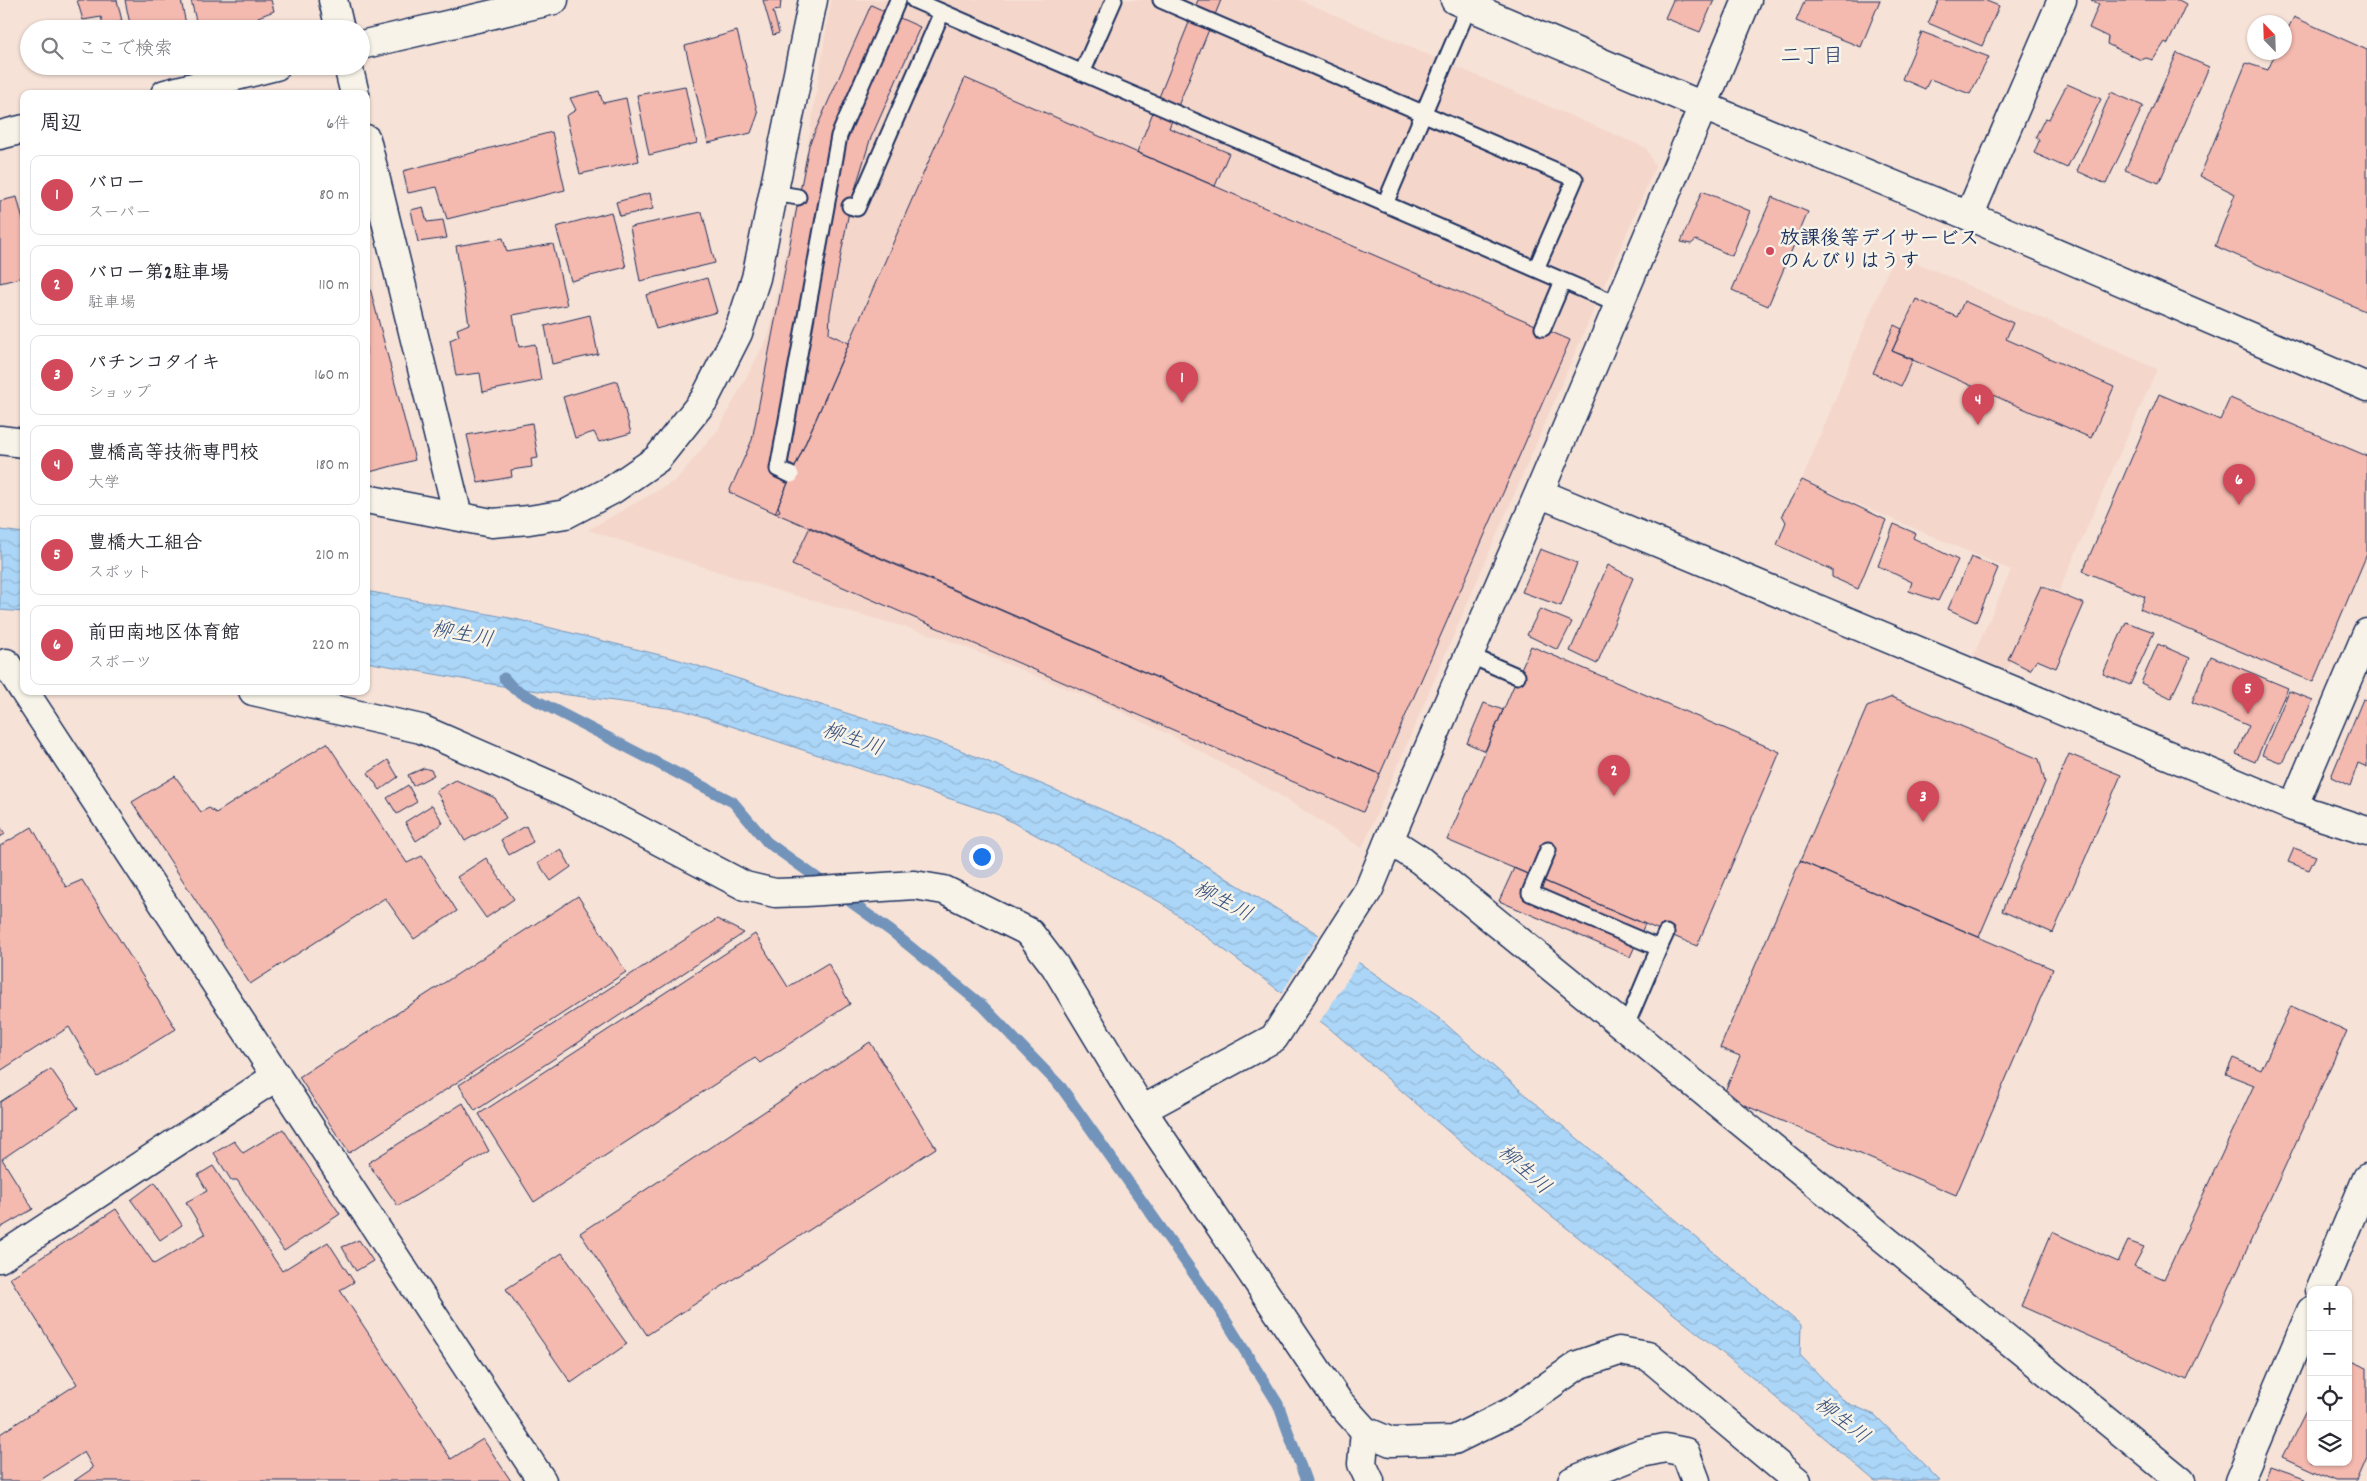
<!DOCTYPE html>
<html lang="ja">
<head>
<meta charset="utf-8">
<style>
	:root { --surface:#fff; --page:#f2f2f3; --text:#2b2b33; --muted:#7c7c81; --line:#e1e1e2; --accent:#d1495b }
	body { margin:0; font-family:Dekko,"Klee One",sans-serif; background:var(--page); color:var(--text) }
	.controls { position:absolute; right:15px; bottom:15px; display:grid; overflow:hidden; border-radius:10px; box-shadow:0 1px 4px #0004 }
	.controls button { width:45px; height:45px; display:grid; place-items:center; padding:0; border:0; border-bottom:1px solid var(--line); background:var(--surface); color:var(--text); font:25px sans-serif }
	.compass { position:absolute; left:2247px; top:15px; width:45px; height:45px; border-radius:50%; background:var(--surface); box-shadow:0 1px 4px #0004; rotate:337deg }
	.you { position:absolute; left:981px; top:856px; width:18px; height:18px; margin:-12px; border:4px solid #fff; border-radius:50%; background:#1a73e8; box-shadow:0 0 0 8px #1a73e833 }
	.badge { display:grid; place-items:center; width:32px; height:32px; border-radius:50%; background:var(--accent); color:#fff; font-size:16px; font-weight:700 }
	.pin { position:absolute; translate:-50% -41px; filter:drop-shadow(0 1px 2px #0008) }
	.pin::after { content:''; position:absolute; top:26px; width:18px; height:15px; background:inherit; clip-path:polygon(0 0,100% 0,50% 100%) }
	.list { margin:0; padding:0; list-style:none }
	h2 { display:flex; justify-content:space-between; align-items:center; height:65px; margin:0; padding:0 20px; font-size:21px }
	h2 small { font-size:16px; font-weight:400; color:var(--muted) }
	.list li { display:grid; grid-template-columns:32px 1fr auto; gap:15px; align-items:center; box-sizing:border-box; height:80px; margin:0 10px 10px; padding:0 10px; border:1px solid var(--line); border-radius:10px }
	.list b { display:block; font-size:19px; white-space:nowrap }
	.list p { margin:0; font-size:16px; white-space:nowrap; color:var(--muted) }
	.list em { font-size:16px; font-style:normal; color:var(--muted) }
	.icon { flex:none; width:28px; height:28px; fill:none; stroke:currentColor; stroke-width:2; stroke-linecap:round; stroke-linejoin:round }
	.map { position:relative; flex:none; width:2367px; height:1481px; overflow:hidden }
	.search { position:absolute; background:var(--surface); box-shadow:0 1px 4px #0004; left:20px; top:20px; width:350px; height:55px; display:flex; align-items:center; gap:12px; box-sizing:border-box; padding:0 18px; border-radius:28px; color:var(--muted); font-size:19px }
	.panel { position:absolute; background:var(--surface); box-shadow:0 1px 4px #0004; left:20px; top:90px; width:350px; height:605px; border-radius:10px }
	.map>svg:first-child { display:block }
	.built { fill:#f5d6cb }
	.water { fill:url(#water-waves); stroke:#7293ba }
	.pier { fill:#f6e2d7 }
	.lines { fill:none; stroke-linecap:round; stroke-linejoin:round }
	.stream { stroke:#7293ba; stroke-width:11 }
	.building { fill:#f4b9af; stroke:#1b2f5e }
	.service-casing { stroke:#1b2f5e; stroke-width:19 }
	.minor-casing { stroke:#1b2f5e; stroke-width:31 }
	.tertiary-casing { stroke:#1b2f5e; stroke-width:31 }
	.service { stroke:#f7f3e8; stroke-width:15 }
	.minor { stroke:#f7f3e8; stroke-width:28 }
	.tertiary { stroke:#f7f3e8; stroke-width:28 }
	.service-bridge-casing { stroke:#1b2f5e; stroke-width:19; stroke-linecap:butt }
	.service-bridge { stroke:#f7f3e8; stroke-width:15 }
	.poi-dot { fill:#d1495b; stroke:#f7f3e8; stroke-width:2 }
	.labels { text-anchor:middle; dominant-baseline:central; stroke-width:5; stroke-linejoin:round; paint-order:stroke }
	.poi-label { font-size:20px; font-weight:bold; fill:#1b2f5e; stroke:#f7f3e8; text-anchor:start }
	.neighbourhood-label { font-size:21px; fill:#1b2f5e; stroke:#f7f3e8 }
	.water-label { font-size:21px; font-style:italic; fill:#38507d; stroke:#f7f3e8 }
</style>
</head>
<body>
<div class="map">
<svg width="2367" height="1481" viewBox="0 0 2367 1481">
	<defs>
		<pattern id="water-waves" width="16" height="10" patternUnits="userSpaceOnUse" patternTransform="scale(1.25)"><rect width="16" height="10" fill="#acd6f7"/><path d="M0 5q4-4 8 0t8 0" fill="none" stroke="#93b8d6"/></pattern>
	</defs>
	<rect width="100%" height="100%" fill="#f6e2d7"/>
	<filter id="ink" filterUnits="userSpaceOnUse"><feTurbulence type="fractalNoise" baseFrequency=".02" numOctaves="2"/><feDisplacementMap in="SourceGraphic" scale="10" xChannelSelector="R" yChannelSelector="G"/><feConvolveMatrix kernelMatrix="1 2 1 2 8 2 1 2 1" color-interpolation-filters="sRGB"/></filter>
	<g filter="url(#ink)">
		<path class="built" d="M831,0H1300L1646,148L1655,167L1362,848L1278,794L1176,738L1105,704L943,638L772,589L588,530L676,480L718,430L769,335L808,145Z
			M1895,253L2157,369L2059,591L2044,585L2006,672L1973,657L2011,570L1802,480Z"/>
		<path class="water" d="M0,530L24,533V612L0,610Z
			M366,591L515,619L676,659L953,747L1141,826L1316,933L1440,1019L1529,1098L1801,1325L1800,1355L1845,1402L1875,1415L1940,1481H1875L1730,1359L1471,1151L1328,1027L1160,902L999,815L683,710L508,687L366,662Z"/>
		<path class="pier" d="M1320,933L1360,960L1319,1023L1281,994Z"/>
		<g class="lines">
			<path class="stream" d="M504,678L514,689L733,802L767,842L891,931L982,1005L1061,1087L1218,1308L1278,1404L1306,1481"/>
		</g>
		<path class="building" d="M77,0H117L122,21L104,28L101,17L83,20Z
			M125,0H181L187,29H131Z
			M191,0H271L274,11L258,17V28L238,29L234,21L209,29H198Z
			M763,0H781L780,10L773,11L779,33L773,35Z
			M1198,0H1221L1169,128L1229,153L1215,186L1137,152Z
			M1673,0H1714L1700,32L1665,18Z
			M1805,0H1880L1861,47L1796,21Z
			M1939,0H1984L1999,6L1982,46L1928,23Z
			M2091,0H2179L2186,4L2168,44L2165,42L2153,60L2146,58L2141,60L2107,44L2108,37L2089,28L2099,4Z
			M871,5L920,27L870,140L850,206L830,313L829,334L849,343L778,506L780,511L775,513L729,492L752,440L809,145Z
			M2294,17L2367,50V312L2215,246L2235,194L2200,176L2246,63L2268,70L2276,52H2284V36Z
			M737,31L758,114L751,133L708,143L685,46Z
			M1922,32L1989,57L1970,94L1930,79L1925,89L1902,79Z
			M2177,53L2209,67L2159,183L2125,170Z
			M965,78L1570,340L1380,774L775,513Z
			M2067,84L2101,99L2067,168L2034,153L2039,141L2036,136L2045,118L2049,119Z
			M685,86L697,143L649,155L637,95Z
			M599,91L603,103L626,98L639,161L580,174L566,116L576,110L570,98Z
			M2111,92L2143,106L2106,184L2077,171Z
			M552,132L565,190L447,219L437,187L408,193L403,171Z
			M1702,191L1750,211L1732,256L1696,240L1691,244L1681,242Z
			M650,193L653,209L620,216L616,202Z
			M17,197L24,224V277L0,283V201Z
			M1772,197L1808,212L1768,306L1732,290Z
			M423,207L427,222L443,220L447,238L418,242L411,210Z
			M611,212L626,267L571,281L556,227Z
			M702,212L715,263L640,281L630,227Z
			M503,238L507,252L553,244L567,305L513,315L519,347L535,344L541,380L483,392L480,373L456,376L450,340L459,336L457,329L469,324L456,246Z
			M366,273L415,460L366,473Z
			M707,278L717,312L656,329L646,295Z
			M1916,299L1957,317L1964,301L2013,323L2006,339L2114,387L2091,438L1892,351Z
			M590,315L598,354L552,364L545,326Z
			M1894,325L1902,329L1892,351L1913,359L1901,386L1873,373Z
			M617,381L631,433L599,442L594,432L575,438L563,397Z
			M2159,394L2220,420L2230,398L2367,456V554L2313,682L2140,609L2145,597L2083,571Z
			M532,423L538,458L531,459L532,467L511,470L512,477L478,483L467,435Z
			M1802,480L1886,520L1858,589L1832,577V570L1777,545L1786,522L1782,515Z
			M1894,524L1915,533L1913,538L1958,560L1938,601L1909,591L1912,582L1878,566Z
			M810,527L1380,774L1363,812L792,565Z
			M1540,549L1577,563L1561,606L1522,592Z
			M1971,557L1998,568L1976,622L1948,609Z
			M1608,565L1633,578L1597,664L1570,651Z
			M2041,586L2084,604L2056,668L2037,660L2030,670L2008,659Z
			M1540,609L1572,622L1558,650L1527,635Z
			M2126,622L2154,632L2130,685L2103,674Z
			M2158,644L2190,658L2171,698L2141,683Z
			M1531,646L1780,752L1697,946L1447,840Z
			M2211,656L2288,688L2255,762L2236,754L2249,726L2192,702Z
			M2289,691L2313,700L2282,763L2262,755Z
			M1892,697L2039,759L2045,782L1979,937L1800,861L1867,707Z
			M2363,699L2367,700V767L2358,763L2350,786L2331,777Z
			M1484,703L1503,710L1485,751L1467,743Z
			M327,743L407,863L422,856L457,911L414,939L385,898L250,984L132,802L175,776L201,812L209,808L216,813Z
			M2069,754L2121,775L2053,933L2002,911Z
			M388,760L398,777L380,790L368,773Z
			M424,768L431,770L434,775L413,786L408,775Z
			M456,780L495,798L506,818L465,841L436,791Z
			M408,785L417,802L397,814L387,798Z
			M432,805L443,823L416,841L405,822Z
			M0,826L5,834L0,837Z
			M526,826L533,842L509,855L501,840Z
			M32,827L66,887L82,880L176,1029L98,1077L69,1027L0,1071V846Z
			M2294,848L2316,856L2309,870L2288,862Z
			M561,849L571,867L551,881L538,863Z
			M486,858L514,899L486,918L457,877Z
			M1800,861L2053,969L1956,1195L1723,1096L1740,1056L1720,1048Z
			M1514,868L1645,924L1630,957L1499,901Z
			M578,896L626,972L349,1153L299,1077Z
			M717,919L744,933L475,1111L459,1085Z
			M755,934L788,987L828,963L850,1004L760,1063L755,1058L534,1202L479,1114Z
			M2291,1006L2347,1031L2187,1380L2021,1306L2052,1232L2118,1262L2128,1241L2144,1247L2134,1266L2164,1279L2254,1085L2226,1074L2233,1058L2261,1070Z
			M870,1042L936,1148L647,1335L580,1233Z
			M51,1069L78,1108L2,1159L33,1209L0,1228V1102Z
			M463,1103L489,1151L398,1206L368,1163Z
			M283,1129L340,1214L284,1251L237,1180H231L214,1153L234,1141L243,1153Z
			M213,1166L282,1271L328,1242L354,1282L340,1290L451,1459L483,1439L511,1481H74L93,1468L84,1452L39,1481H0V1434L77,1384L10,1278L116,1209L154,1264L205,1234L186,1202L207,1191L198,1175Z
			M155,1182L182,1225L160,1240L131,1200Z
			M359,1240L373,1261L356,1271L342,1247Z
			M562,1253L627,1344L571,1383L506,1289Z
			M2348,1360L2367,1368V1458L2357,1481H2335L2283,1457L2311,1401V1462H2348Z
			M2270,1466L2305,1478L2304,1481H2264Z"/>
		<g class="lines">
			<defs>
				<path id="service" d="M914,0L1619,305
					M1161,0L1575,179L1536,269
					M892,14L898,0
					M1082,73L1114,0
					M774,193L798,197
					M1385,204L1469,6
					M850,206L857,208L942,12
					M1543,328L1563,281
					M1469,655L1517,676
					M1548,850L1530,893L1659,948L1625,1028
					M1659,948L1666,933"/>
				<path id="minor" d="M333,0L340,29
					M348,66L355,94
					M1703,106L1539,493L1389,840L1420,860L2181,1481
					M366,139L458,516
					M1969,216L2062,0
					M0,440L24,443
					M1539,493L2293,807L2367,831
					M366,499L492,523L529,520L566,514L612,490L657,459L704,400L738,333L756,278L813,0
					M6,663L24,691
					M24,691L542,1481
					M253,691L421,729L566,792L745,886L775,893L806,892L914,885L944,890L1029,932L1055,966L1142,1110L1338,1401L1365,1431L1391,1442L1454,1440L1513,1411L1578,1365L1619,1351L1648,1356L1797,1481
					M2293,807L2367,633
					M1142,1110L1274,1038L1369,889L1389,840
					M0,1258L277,1076
					M2320,1290L2367,1178
					M1365,1431L1362,1464L1370,1481
					M1572,1481L1641,1453L1665,1448L1685,1452L1696,1481
					M2239,1481L2311,1311"/>
				<path id="tertiary" d="M1455,0L1703,106L1969,216L2367,387
					M361,45L554,0
					M165,94L276,66
					M1703,106L1747,0
					M0,135L24,129"/>
			</defs>
			<use href="#service" class="service-casing"/>
			<use href="#minor" class="minor-casing"/>
			<use href="#tertiary" class="tertiary-casing"/>
			<use href="#service" class="service"/>
			<use href="#minor" class="minor"/>
			<use href="#tertiary" class="tertiary"/>
			<defs>
				<path id="service-bridge" d="M791,475L778,469L839,136L892,14"/>
			</defs>
			<use href="#service-bridge" class="service-bridge-casing"/>
			<use href="#service-bridge" class="service-bridge"/>
		</g>
	</g>
	<circle class="poi-dot" cx="1770" cy="251" r="5"/>
	<g class="labels">
		<g class="poi-label">
			<text x="1780" y="240">放課後等デイサービス<tspan x="1780" dy="23">のんびりはうす</tspan></text>
		</g>
		<g class="neighbourhood-label">
			<text x="1812" y="58">二丁目</text>
		</g>
		<g class="water-label">
			<text transform="translate(462 636) rotate(11)">柳生川</text>
			<text transform="translate(852 741) rotate(19)">柳生川</text>
			<text transform="translate(1222 903) rotate(28)">柳生川</text>
			<text transform="translate(1523 1171) rotate(42)">柳生川</text>
			<text transform="translate(1841 1422) rotate(38)">柳生川</text>
		</g>
	</g>
</svg>
<div class="controls">
<button>+</button>
<button>−</button>
<button><svg class="icon" aria-label="locate" viewBox="0 0 24 24"><circle cx="12" cy="12" r="6"/><path d="M12 2v4M12 18v4M2 12h4M18 12h4"/></svg></button>
<button><svg class="icon" aria-label="layers" viewBox="0 0 24 24"><path d="M12 4l9 5-9 5-9-5zM3 14l9 5 9-5"/></svg></button>
</div>
<svg class="compass" viewBox="-18 -18 36 36"><path d="M0-13l5 13h-10z" fill="#e53935"/><path d="M0 13l5-13h-10z" fill="#7c7c81"/></svg>
<div class="you"></div>
<div class="pin badge" style="left:1182px;top:403px">1</div>
<div class="pin badge" style="left:1614px;top:796px">2</div>
<div class="pin badge" style="left:1923px;top:822px">3</div>
<div class="pin badge" style="left:1978px;top:425px">4</div>
<div class="pin badge" style="left:2248px;top:714px">5</div>
<div class="pin badge" style="left:2239px;top:505px">6</div>
<div class="search"><svg class="icon" aria-label="search" viewBox="0 0 24 24"><circle cx="10" cy="10" r="6"/><path d="M15 15l6 6"/></svg>ここで検索</div>
<section class="panel">
<h2>周辺<small>6件</small></h2>
<ul class="list">
<li><span class="badge">1</span><div><b>バロー</b><p>スーパー</p></div><em>80 m</em></li>
<li><span class="badge">2</span><div><b>バロー第2駐車場</b><p>駐車場</p></div><em>110 m</em></li>
<li><span class="badge">3</span><div><b>パチンコタイキ</b><p>ショップ</p></div><em>160 m</em></li>
<li><span class="badge">4</span><div><b>豊橋高等技術専門校</b><p>大学</p></div><em>180 m</em></li>
<li><span class="badge">5</span><div><b>豊橋大工組合</b><p>スポット</p></div><em>210 m</em></li>
<li><span class="badge">6</span><div><b>前田南地区体育館</b><p>スポーツ</p></div><em>220 m</em></li>
</ul>
</section>
</div>
</body>
</html>
